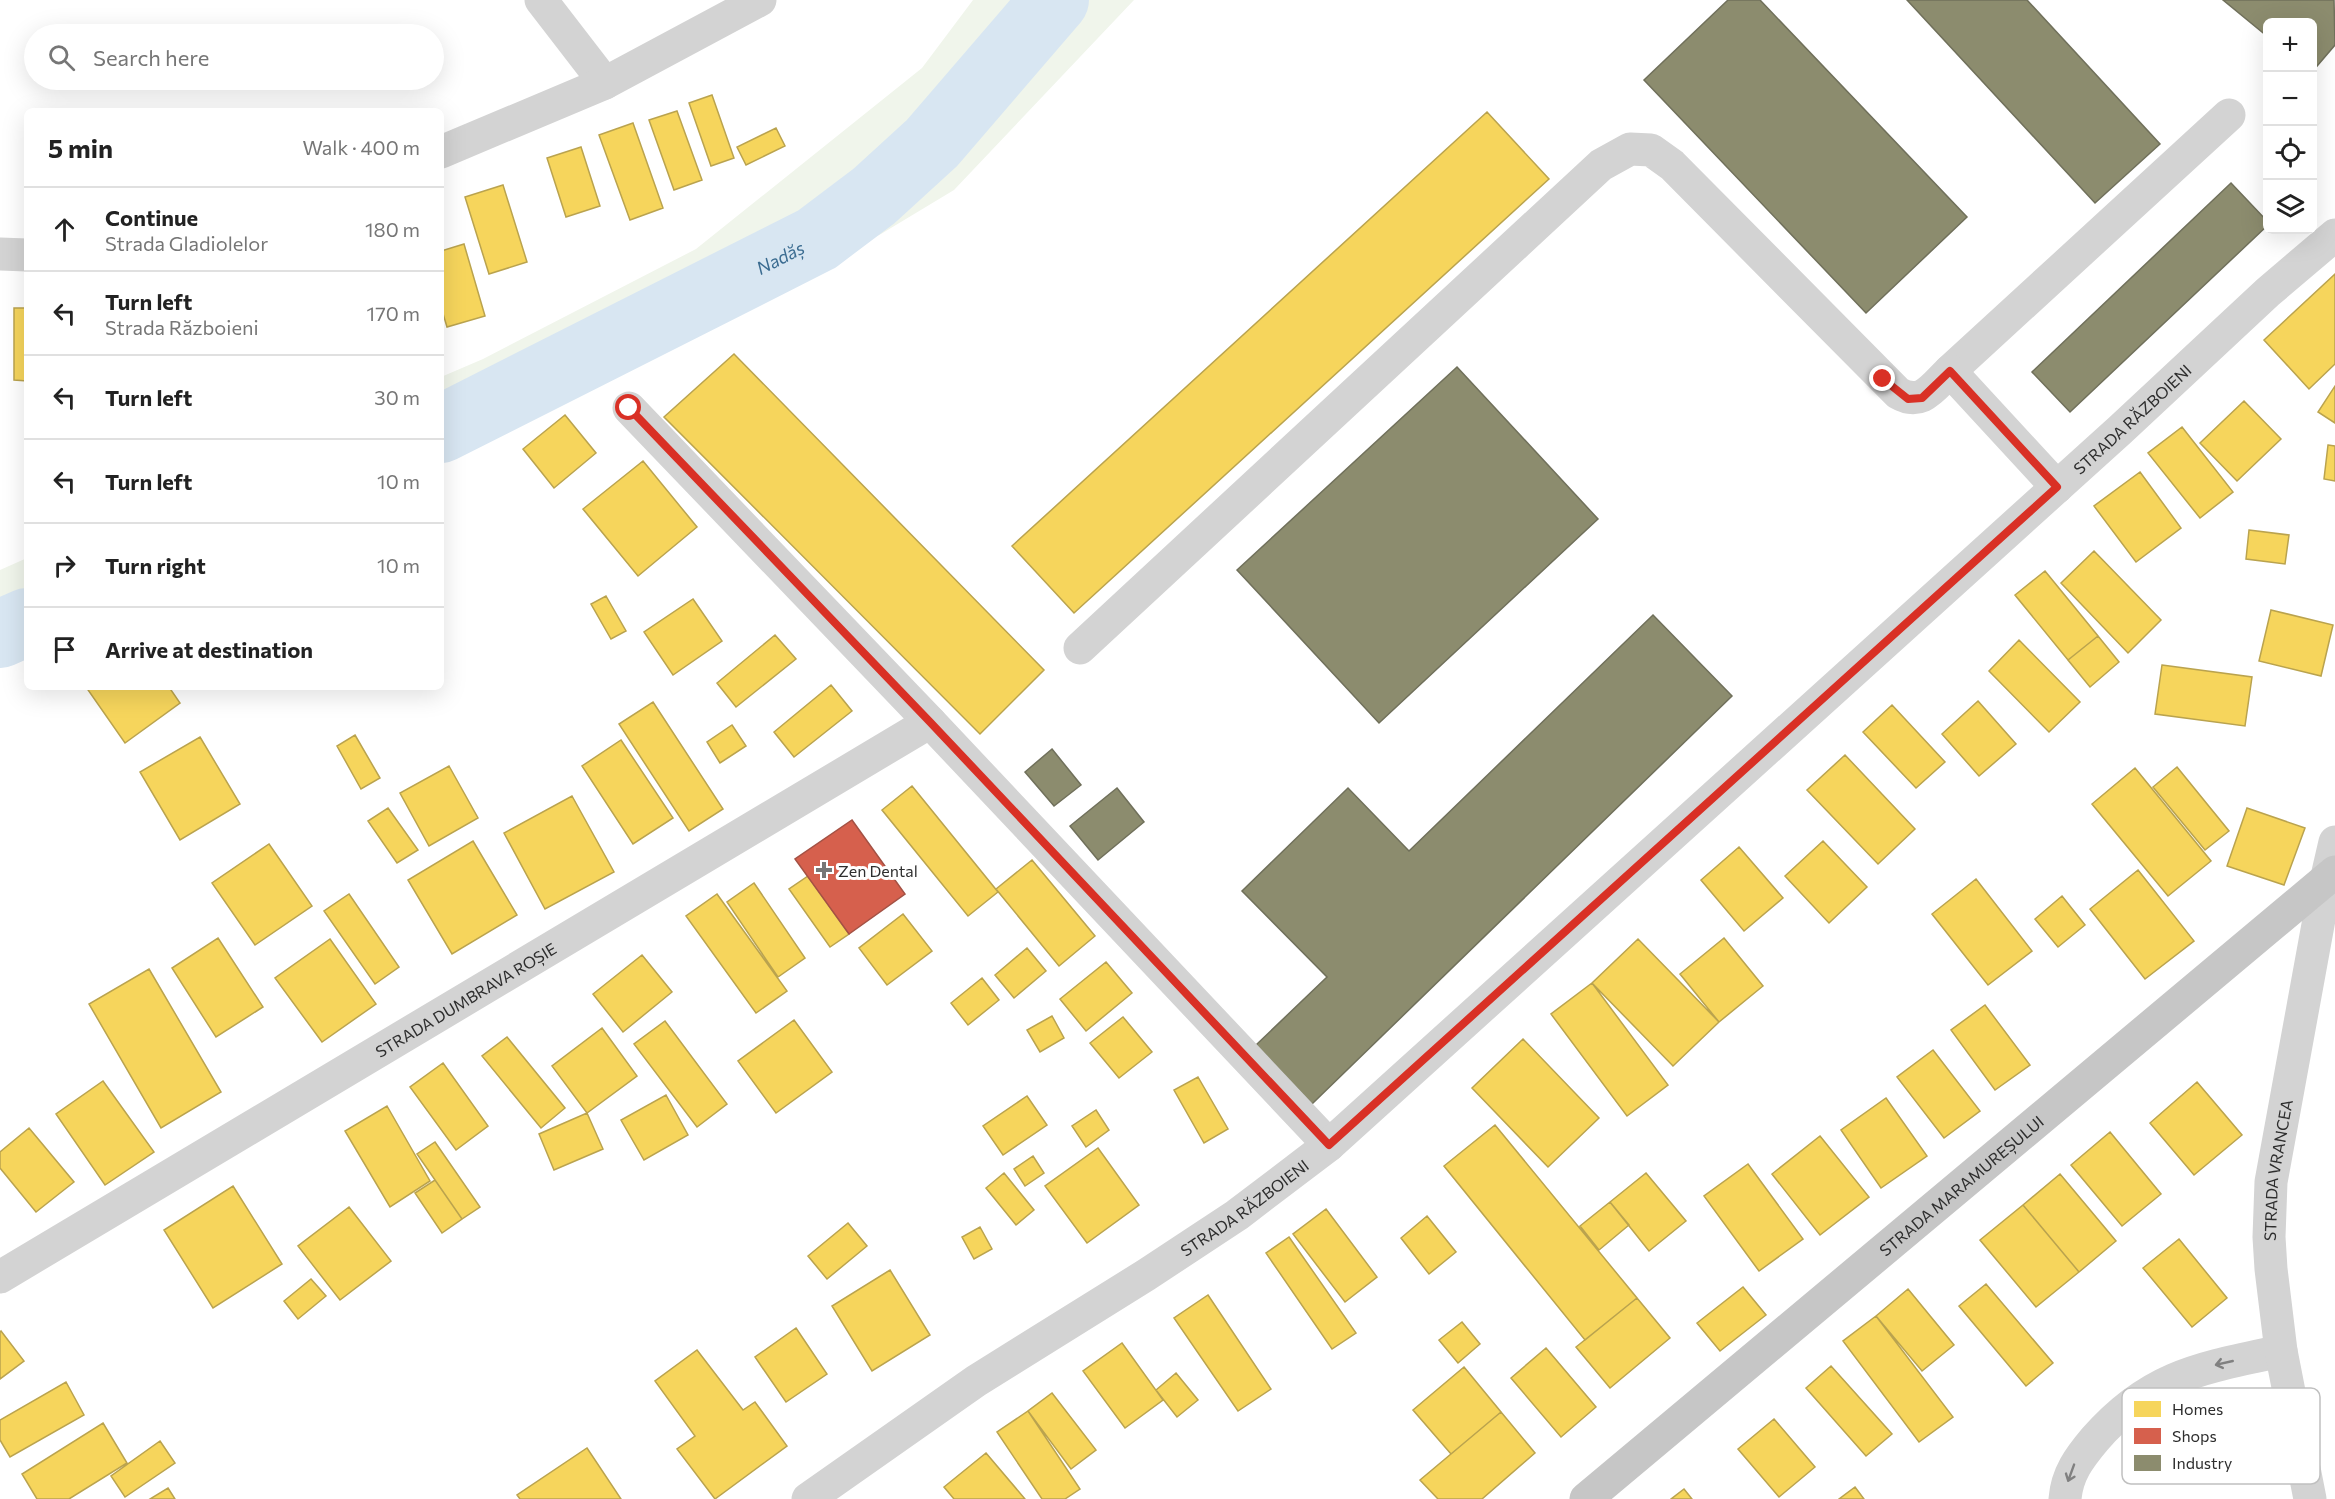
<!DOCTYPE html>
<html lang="en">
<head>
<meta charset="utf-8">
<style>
	:root { --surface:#fff; --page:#f2f2f2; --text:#222; --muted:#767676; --line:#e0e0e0 }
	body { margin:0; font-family:Commissioner,sans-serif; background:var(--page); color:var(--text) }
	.controls { position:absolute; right:18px; top:18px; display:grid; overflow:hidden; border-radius:9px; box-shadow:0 6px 24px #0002 }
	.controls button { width:54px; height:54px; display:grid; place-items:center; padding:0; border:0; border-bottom:2px solid var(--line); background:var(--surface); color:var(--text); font:30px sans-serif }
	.stop { position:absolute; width:18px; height:18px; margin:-14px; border:4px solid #d93025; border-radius:50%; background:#fff }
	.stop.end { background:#d93025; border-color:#fff; box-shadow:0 2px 6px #0008 }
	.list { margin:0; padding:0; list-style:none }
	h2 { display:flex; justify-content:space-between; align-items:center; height:78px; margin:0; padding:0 24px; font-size:26px }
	h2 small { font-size:20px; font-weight:400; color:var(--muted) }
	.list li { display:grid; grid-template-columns:39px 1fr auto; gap:18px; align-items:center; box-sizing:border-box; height:84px; padding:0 24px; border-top:2px solid var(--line) }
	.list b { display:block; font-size:22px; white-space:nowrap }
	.list p { margin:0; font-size:20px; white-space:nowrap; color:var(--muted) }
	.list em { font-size:20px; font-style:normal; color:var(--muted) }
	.icon { flex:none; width:33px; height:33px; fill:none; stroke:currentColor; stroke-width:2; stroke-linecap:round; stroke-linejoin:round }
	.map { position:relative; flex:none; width:2335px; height:1499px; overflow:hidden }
	.search { position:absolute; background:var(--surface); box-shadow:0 6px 24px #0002; left:24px; top:24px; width:420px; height:66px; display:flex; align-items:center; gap:15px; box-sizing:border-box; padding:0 21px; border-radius:33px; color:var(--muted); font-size:22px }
	.panel { position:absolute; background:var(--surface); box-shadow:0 6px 24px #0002; left:24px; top:108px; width:420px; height:582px; border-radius:9px }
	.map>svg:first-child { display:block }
	.green { fill:#f0f5eb }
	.homes { fill:#f6d55c; stroke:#baa34e; stroke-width:1.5 }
	.shops { fill:#d6604d; stroke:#a45144; stroke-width:1.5 }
	.industry { fill:#8c8c6e; stroke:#70705b; stroke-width:1.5 }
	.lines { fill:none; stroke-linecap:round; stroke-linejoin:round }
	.river { stroke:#d8e6f2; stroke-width:68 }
	.minor { stroke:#d3d3d3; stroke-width:33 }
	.major { stroke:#c6c6c6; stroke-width:33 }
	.oneway { stroke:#808080 }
	.route { stroke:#d93025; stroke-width:8 }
	.poi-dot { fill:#777; stroke:#fff; stroke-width:2 }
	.labels { text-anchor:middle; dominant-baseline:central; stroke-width:6; stroke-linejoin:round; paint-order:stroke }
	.street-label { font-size:16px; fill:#2e2e2e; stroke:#fff }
	.poi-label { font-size:16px; fill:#2e2e2e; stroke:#fff; text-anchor:start }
	.water-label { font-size:18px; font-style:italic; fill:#3b6c91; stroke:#fff }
	.key { fill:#fff; stroke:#c0c0c0; stroke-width:1.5 }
	.key-label { font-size:16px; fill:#2e2e2e }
</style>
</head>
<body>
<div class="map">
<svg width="2335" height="1499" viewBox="0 0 2335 1499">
	<rect width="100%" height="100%" fill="#fff"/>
	<path class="green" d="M973,0H1134L954,190L881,234L587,384L441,454V377L483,359L696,249L922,68Z
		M27,558V647L0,658V570Z"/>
	<path class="homes" d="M712,95L734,158L711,166L689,103Z
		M677,111L702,180L674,190L649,120Z
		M1487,112L1549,179L1074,613L1012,546Z
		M633,123L663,208L630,220L599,135Z
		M776,128L785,146L746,165L737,147Z
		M581,147L600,206L566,217L547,158Z
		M503,185L527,262L489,274L465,197Z
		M464,244L485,316L447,327L441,307V251Z
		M2335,274V364L2309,389L2264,340Z
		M14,308H27V381L14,380Z
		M734,354L1044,670L980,734L664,417Z
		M2335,386V423L2318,412Z
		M2244,401L2281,439L2237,481L2200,443Z
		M565,415L596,453L554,488L523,449Z
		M2182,427L2233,492L2200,518L2148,453Z
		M2328,445L2335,446V481L2324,479Z
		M643,461L697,527L638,576L583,509Z
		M2140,472L2181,528L2136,562L2094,506Z
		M2249,530L2289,535L2285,564L2246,559Z
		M2094,551L2161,620L2128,653L2061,583Z
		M2045,571L2098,636L2068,660L2015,595Z
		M606,596L626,631L611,639L591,604Z
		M693,599L722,641L673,675L644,632Z
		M2271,610L2333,625L2321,676L2259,661Z
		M775,635L796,659L736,707L717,683Z
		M2098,636L2119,662L2090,687L2068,660Z
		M2019,640L2080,702L2049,732L1989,671Z
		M2162,665L2252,677L2245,726L2155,714Z
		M831,685L852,711L794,757L774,732Z
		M86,687H169L180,703L125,743Z
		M1978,701L2016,744L1979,776L1942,734Z
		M653,702L723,809L689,831L619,724Z
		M1892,705L1945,762L1916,788L1863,732Z
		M732,725L746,746L720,763L707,742Z
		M355,735L380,778L361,789L337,746Z
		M200,737L240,804L180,840L140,772Z
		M621,740L673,818L633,844L582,766Z
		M1845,755L1915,829L1878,864L1807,790Z
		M449,766L478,818L429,846L400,793Z
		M2177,767L2229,831L2205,850L2153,787Z
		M2135,768L2211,861L2168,896L2092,804Z
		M912,786L998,892L968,916L882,810Z
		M572,796L614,872L545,909L504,833Z
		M388,808L418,850L397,863L368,821Z
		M2247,808L2305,828L2284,885L2227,866Z
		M473,841L517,915L452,954L408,880Z
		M1823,841L1867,887L1829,923L1785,876Z
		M269,844L312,906L255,945L212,883Z
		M1739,847L1783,898L1744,931L1701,880Z
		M1032,860L1095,936L1059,966L996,889Z
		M2138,870L2194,941L2145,979L2090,909Z
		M808,876L849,934L830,947L789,889Z
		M1976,879L2032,951L1988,985L1932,914Z
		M754,883L805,958L778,977L727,902Z
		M349,894L399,967L375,984L324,911Z
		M717,894L787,991L756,1013L686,916Z
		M2062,896L2085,925L2058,947L2035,919Z
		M903,914L932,951L887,985L859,948Z
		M218,938L263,1007L216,1037L172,968Z
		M1724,938L1763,986L1719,1022L1680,974Z
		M330,939L376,1004L322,1042L275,978Z
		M1638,939L1719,1022L1673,1066L1592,983Z
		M1027,948L1046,971L1014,998L995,975Z
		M642,955L672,992L623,1032L593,994Z
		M1106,962L1132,993L1086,1031L1060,999Z
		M149,969L221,1092L161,1128L89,1004Z
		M982,978L999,1000L968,1025L951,1003Z
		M1592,983L1668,1085L1627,1116L1551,1014Z
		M1985,1005L2030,1065L1995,1090L1951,1030Z
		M1052,1016L1064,1038L1040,1052L1027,1030Z
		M1123,1017L1152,1052L1119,1078L1090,1043Z
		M794,1020L832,1072L776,1113L738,1061Z
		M665,1021L727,1104L697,1127L634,1044Z
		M602,1028L637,1076L587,1113L552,1066Z
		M507,1037L565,1108L541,1128L482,1056Z
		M1523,1039L1599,1118L1548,1167L1472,1088Z
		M1933,1050L1980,1111L1944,1138L1897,1077Z
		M443,1063L488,1126L456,1150L410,1087Z
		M1198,1077L1228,1129L1204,1143L1174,1090Z
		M103,1081L154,1152L105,1185L56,1114Z
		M2197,1082L2242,1135L2194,1175L2150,1123Z
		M666,1095L688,1135L644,1160L621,1120Z
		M1027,1096L1047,1125L1003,1155L983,1126Z
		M1886,1098L1927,1156L1881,1188L1841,1130Z
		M387,1106L430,1181L390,1207L345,1131Z
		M1096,1110L1109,1130L1086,1147L1072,1126Z
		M587,1113L603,1149L554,1170L539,1134Z
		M1495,1125L1637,1298L1585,1340L1444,1166Z
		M29,1128L74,1182L36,1212L0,1168V1152Z
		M2110,1132L2161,1194L2122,1226L2071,1165Z
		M1820,1136L1869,1197L1820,1235L1772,1174Z
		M435,1142L480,1207L462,1219L417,1154Z
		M1098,1148L1139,1205L1087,1243L1045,1186Z
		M1033,1156L1044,1173L1025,1186L1014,1169Z
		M1748,1164L1803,1239L1759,1271L1704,1196Z
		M1004,1173L1034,1210L1016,1225L986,1188Z
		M1646,1173L1686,1221L1649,1251L1610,1202Z
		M2060,1174L2116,1241L2079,1272L2023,1205Z
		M435,1180L462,1219L442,1233L415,1193Z
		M233,1186L282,1264L213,1308L164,1230Z
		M1610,1202L1629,1225L1599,1250L1580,1226Z
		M2023,1205L2079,1272L2036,1307L1980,1240Z
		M349,1207L391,1261L340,1300L298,1246Z
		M1326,1209L1377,1277L1345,1302L1293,1234Z
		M1427,1216L1456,1252L1429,1274L1401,1238Z
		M848,1223L867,1246L827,1279L808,1256Z
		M980,1227L992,1249L974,1259L962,1237Z
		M1289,1237L1356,1333L1332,1349L1266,1253Z
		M2179,1239L2227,1298L2192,1327L2143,1268Z
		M890,1270L930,1335L872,1371L832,1306Z
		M311,1279L326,1296L298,1319L284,1301Z
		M1986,1284L2053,1363L2026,1386L1959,1306Z
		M1743,1287L1766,1315L1720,1351L1697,1323Z
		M1908,1289L1954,1345L1922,1371L1876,1316Z
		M1208,1295L1271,1389L1238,1411L1174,1318Z
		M1637,1298L1670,1338L1610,1388L1576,1347Z
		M1876,1316L1953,1417L1919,1442L1843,1341Z
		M1462,1322L1480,1344L1458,1363L1439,1340Z
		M796,1328L827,1374L786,1402L755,1357Z
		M1,1331L24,1361L0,1379V1332Z
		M1122,1343L1163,1400L1125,1428L1083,1371Z
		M1546,1348L1596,1407L1561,1437L1511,1378Z
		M697,1350L743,1410L755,1402L787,1446L715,1499L677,1449L695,1436L655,1381Z
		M1831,1366L1892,1434L1866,1456L1806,1388Z
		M1464,1367L1501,1412L1451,1454L1413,1410Z
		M1176,1373L1198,1400L1177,1417L1156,1390Z
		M66,1382L84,1415L10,1457L0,1440V1420Z
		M1052,1393L1096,1450L1071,1469L1028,1411Z
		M1028,1411L1080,1489L1065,1499H1042L997,1432Z
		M1501,1412L1535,1453L1482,1499H1438L1420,1480Z
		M1774,1419L1815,1467L1779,1497L1738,1449Z
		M103,1423L127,1463L69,1499H37L22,1474Z
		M160,1441L175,1463L125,1497L111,1476Z
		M587,1448L621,1499H520L517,1495Z
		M986,1453L1025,1499H954L944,1487Z
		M1855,1487L1864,1499H1839Z
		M168,1488L175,1499H150Z
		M1684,1489L1692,1499H1671Z"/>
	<path class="shops" d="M852,820L905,894L849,934L795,859Z"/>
	<path class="industry" d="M1728,0H1760L1967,217L1866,313L1644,80Z
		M1907,0H2027L2160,144L2095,203Z
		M2223,0H2334L2335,45L2312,72V22H2268V37Z
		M2231,183L2268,222V225L2070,412L2032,372Z
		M1457,367L1598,519L1379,723L1237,570Z
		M1653,615L1732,696L1312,1104L1256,1045L1327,977L1242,891L1348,788L1409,851Z
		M1052,749L1081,785L1054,806L1025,772Z
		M1117,788L1144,822L1098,860L1070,826Z"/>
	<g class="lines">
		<g class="river">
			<path id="s1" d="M441,429L817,239L874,196L932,143L1055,0"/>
			<path d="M0,634L27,622"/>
		</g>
		<g class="minor">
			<path d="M541,0L605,83"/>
			<path d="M441,152L605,83L760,0"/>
			<path d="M0,254L27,255"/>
			<path d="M1950,371L2229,115"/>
			<path d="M629,408L930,722L1329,1145"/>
			<path d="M1080,648L1601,165L1630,149L1651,150L1672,165L1898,393C1922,407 1933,387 1950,371L2057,487"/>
			<path id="s2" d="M0,1277L930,722"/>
			<path id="s3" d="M808,1499L976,1381L1146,1275L1237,1215L1329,1145L2120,430L2268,292L2335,235"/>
			<path d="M2065,1499C2067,1474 2079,1458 2095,1439C2151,1375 2202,1368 2281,1351"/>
			<path id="s4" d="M2310,1499L2281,1351L2271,1269L2269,1237L2271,1182L2326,881L2335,842"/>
		</g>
		<path class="major" id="s5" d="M1586,1499L2335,872"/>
	</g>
	<defs><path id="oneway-shaft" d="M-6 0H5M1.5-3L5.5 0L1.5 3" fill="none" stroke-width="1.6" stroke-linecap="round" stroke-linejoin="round" transform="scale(1.5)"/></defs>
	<g class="oneway">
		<use href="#oneway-shaft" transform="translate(2224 1363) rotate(167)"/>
		<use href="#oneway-shaft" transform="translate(2071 1473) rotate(110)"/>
	</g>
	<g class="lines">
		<path class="route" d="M629,408L930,722L1329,1145L2057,487L1950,371L1922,398L1908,399L1883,379"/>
	</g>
	<path class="poi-dot" d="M821 861h6v6h6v6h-6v6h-6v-6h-6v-6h6z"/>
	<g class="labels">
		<g class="street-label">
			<text stroke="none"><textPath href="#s3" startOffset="1713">STRADA RĂZBOIENI</textPath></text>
			<text stroke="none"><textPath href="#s2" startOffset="542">STRADA DUMBRAVA ROȘIE</textPath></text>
			<text stroke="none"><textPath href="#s4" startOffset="333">STRADA VRANCEA</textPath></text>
			<text stroke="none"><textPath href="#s5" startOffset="489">STRADA MARAMUREȘULUI</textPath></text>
			<text stroke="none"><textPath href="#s3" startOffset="525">STRADA RĂZBOIENI</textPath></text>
		</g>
		<g class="poi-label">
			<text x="838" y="870">Zen Dental</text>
		</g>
		<g class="water-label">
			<text stroke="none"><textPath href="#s1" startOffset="380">Nadăș</textPath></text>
		</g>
	</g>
	<rect x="2122" y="1388" width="198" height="96" rx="9" class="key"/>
	<rect x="2134" y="1401" width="27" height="16" fill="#f6d55c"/>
	<rect x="2134" y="1428" width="27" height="16" fill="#d6604d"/>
	<rect x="2134" y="1455" width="27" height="16" fill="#8c8c6e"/>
	<g class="key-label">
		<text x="2172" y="1415">Homes</text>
		<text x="2172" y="1442">Shops</text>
		<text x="2172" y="1469">Industry</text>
	</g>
</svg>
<div class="controls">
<button>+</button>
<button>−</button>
<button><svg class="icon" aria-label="locate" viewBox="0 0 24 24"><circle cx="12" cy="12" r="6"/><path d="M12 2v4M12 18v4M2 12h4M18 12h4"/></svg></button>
<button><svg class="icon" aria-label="layers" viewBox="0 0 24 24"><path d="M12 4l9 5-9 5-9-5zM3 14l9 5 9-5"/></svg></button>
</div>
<div class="stop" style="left:629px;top:408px"></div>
<div class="stop end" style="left:1883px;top:379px"></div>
<div class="search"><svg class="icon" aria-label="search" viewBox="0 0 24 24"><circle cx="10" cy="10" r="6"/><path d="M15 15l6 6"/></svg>Search here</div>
<section class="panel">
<h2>5 min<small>Walk · 400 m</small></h2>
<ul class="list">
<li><svg class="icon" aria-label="ahead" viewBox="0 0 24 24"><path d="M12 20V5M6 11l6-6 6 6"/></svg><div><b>Continue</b><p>Strada Gladiolelor</p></div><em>180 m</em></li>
<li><svg class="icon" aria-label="left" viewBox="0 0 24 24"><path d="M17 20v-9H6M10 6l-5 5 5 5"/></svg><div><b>Turn left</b><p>Strada Războieni</p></div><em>170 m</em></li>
<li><svg class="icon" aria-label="left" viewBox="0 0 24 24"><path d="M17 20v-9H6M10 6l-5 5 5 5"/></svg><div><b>Turn left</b></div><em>30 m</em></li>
<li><svg class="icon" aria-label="left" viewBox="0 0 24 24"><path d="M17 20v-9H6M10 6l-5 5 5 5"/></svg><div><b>Turn left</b></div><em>10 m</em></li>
<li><svg class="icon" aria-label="right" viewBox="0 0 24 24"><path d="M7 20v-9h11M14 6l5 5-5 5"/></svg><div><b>Turn right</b></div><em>10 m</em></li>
<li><svg class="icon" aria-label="arrive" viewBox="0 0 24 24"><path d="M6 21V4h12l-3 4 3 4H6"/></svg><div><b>Arrive at destination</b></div></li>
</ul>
</section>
</div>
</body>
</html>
